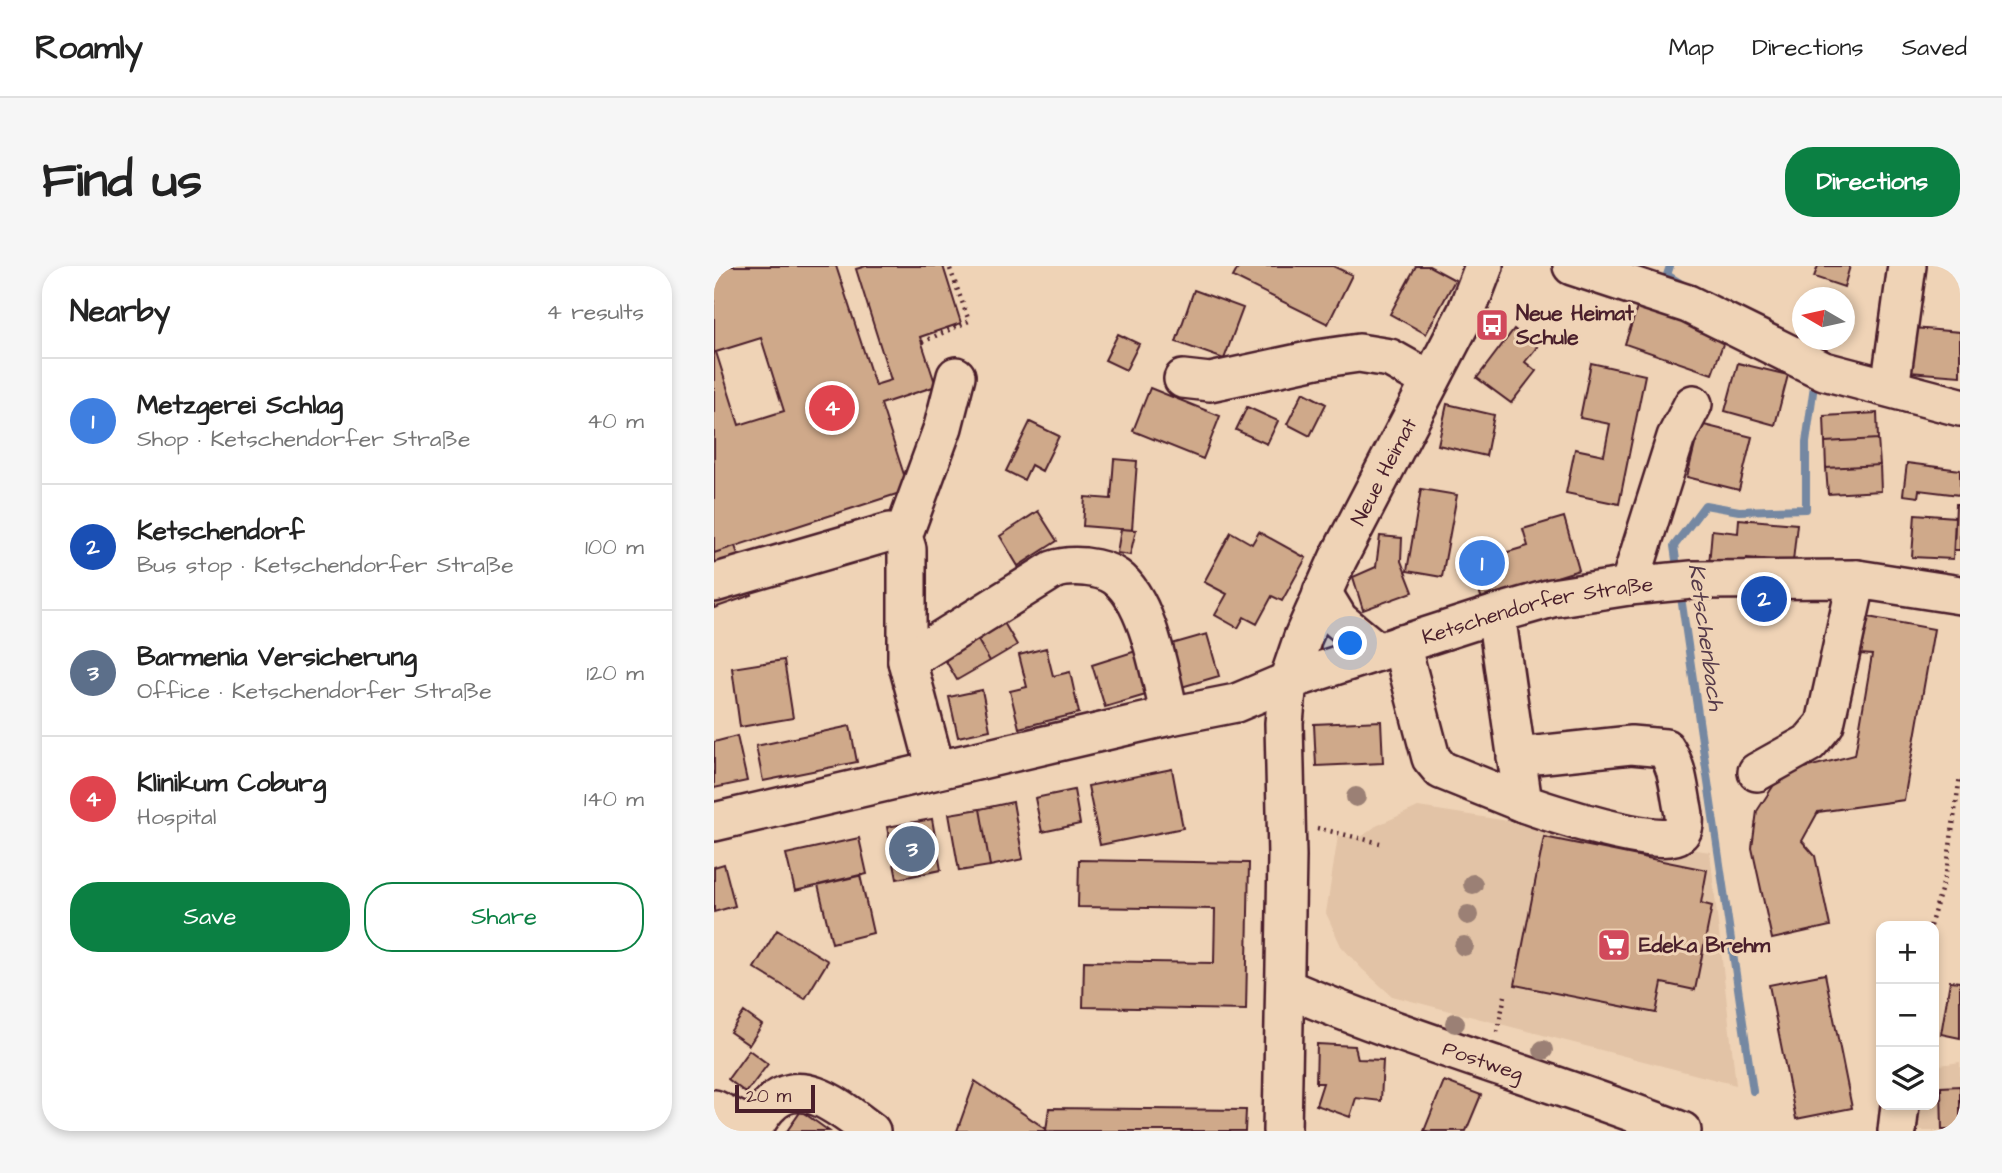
<!DOCTYPE html>
<html lang="en">
<head>
<meta charset="utf-8">
<style>
	:root { --surface:#fff; --page:#f6f6f6; --text:#222; --muted:#767676; --line:#e0e0e0; --accent:#0b8043 }
	body { margin:0; font-family:"Architects Daughter",sans-serif; background:var(--page); color:var(--text) }
	.controls { position:absolute; right:21px; bottom:21px; display:grid; overflow:hidden; border-radius:14px; box-shadow:0 4px 10px #0003 }
	.controls button { width:63px; height:63px; display:grid; place-items:center; padding:0; border:0; border-bottom:2px solid var(--line); background:var(--surface); color:var(--text); font:35px sans-serif }
	.compass { position:absolute; left:1078px; top:21px; width:63px; height:63px; border-radius:50%; background:var(--surface); box-shadow:0 4px 10px #0003; rotate:279deg }
	.scale { position:absolute; left:21px; bottom:18px; width:80px; box-sizing:border-box; padding-left:7px; border:4px solid #4a1f2b; border-top:0; font-size:19px; line-height:24px; white-space:nowrap; color:#4a1f2b; -webkit-text-stroke:5px #efd3b6; paint-order:stroke }
	.you { position:absolute; left:637px; top:378px; width:24px; height:24px; margin:-18px; border:5px solid #fff; border-radius:50%; background:#1a73e8; box-shadow:0 0 0 10px #1a73e833 }
	.badge { display:grid; place-items:center; width:46px; height:46px; border-radius:50%; background:var(--accent); color:#fff; font-size:23px; font-weight:700 }
	.pin { position:absolute; translate:-50% -50%; border:4px solid #fff; box-shadow:0 2px 7px #0006 }
	.list { margin:0; padding:0; list-style:none }
	h2 { display:flex; justify-content:space-between; align-items:center; height:91px; margin:0; padding:0 28px; font-size:30px }
	h2 small { font-size:23px; font-weight:400; color:var(--muted) }
	.list li { display:grid; grid-template-columns:46px 1fr auto; gap:21px; align-items:center; box-sizing:border-box; height:126px; padding:0 28px; border-top:2px solid var(--line) }
	.list b { display:block; font-size:26px; white-space:nowrap }
	.list p { margin:0; font-size:23px; white-space:nowrap; color:var(--muted) }
	.list em { font-size:23px; font-style:normal; color:var(--muted) }
	.actions { display:flex; gap:14px; padding:21px 28px }
	.actions a { flex:1; padding:16px 0; border:2px solid var(--accent); border-radius:28px; text-align:center; font-size:24px; color:var(--accent) }
	.actions .main { background:var(--accent); color:#fff }
	.icon { flex:none; width:38px; height:38px; fill:none; stroke:currentColor; stroke-width:2; stroke-linecap:round; stroke-linejoin:round }
	.map { position:relative; flex:none; width:1246px; height:865px; overflow:hidden; border-radius:28px }
	header { display:flex; align-items:center; gap:42px; box-sizing:border-box; height:98px; padding:0 35px; background:var(--surface); border-bottom:2px solid var(--line) }
	header strong { font-size:33px }
	nav { display:flex; gap:38px; margin-inline-start:auto; font-size:24px }
	.intro { display:flex; align-items:center; justify-content:space-between; box-sizing:border-box; height:168px; padding:0 42px }
	h1 { margin:0; font-size:49px }
	.button { padding:18px 32px; border-radius:28px; background:var(--accent); color:#fff; font-size:24px; font-weight:700 }
	main { display:flex; gap:42px; padding:0 42px }
	aside { flex:1; background:var(--surface); border-radius:28px; box-shadow:0 4px 10px #0003 }
	.map>svg:first-child { display:block }
	.built { fill:#e2c3a6 }
	.lines { fill:none; stroke-linecap:round; stroke-linejoin:round }
	.stream { stroke:#7588a2; stroke-width:8 }
	.building { fill:#cfa98a; stroke:#4a1f2b; stroke-width:2; fill-rule:evenodd }
	.minor-casing { stroke:#4a1f2b; stroke-width:42 }
	.path { stroke:#4a1f2b; stroke-width:4.5; stroke-dasharray:2 5; stroke-linecap:butt }
	.minor { stroke:#efd3b6; stroke-width:37 }
	.tree { fill:#9b8074 }
	.labels { text-anchor:middle; dominant-baseline:central; stroke-width:6; stroke-linejoin:round; paint-order:stroke }
	.poi-label { font-size:21px; font-weight:bold; fill:#4a1f2b; stroke:#efd3b6; text-anchor:start }
	.street-label { font-size:21px; fill:#4a1f2b; stroke:#efd3b6 }
	.water-label { font-size:23px; font-style:italic; fill:#553949; stroke:#efd3b6 }
</style>
</head>
<body>
<header>
<strong>Roamly</strong>
<nav><a>Map</a><a>Directions</a><a>Saved</a></nav>
</header>
<div class="intro"><h1>Find us</h1><a class="button">Directions</a></div>
<main>
<aside>
<h2>Nearby<small>4 results</small></h2>
<ul class="list">
<li><span class="badge" style="background:#3f7fe0">1</span><div><b>Metzgerei Schlag</b><p>Shop · Ketschendorfer Straße</p></div><em>40 m</em></li>
<li><span class="badge" style="background:#1a4fb4">2</span><div><b>Ketschendorf</b><p>Bus stop · Ketschendorfer Straße</p></div><em>100 m</em></li>
<li><span class="badge" style="background:#5c6f8a">3</span><div><b>Barmenia Versicherung</b><p>Office · Ketschendorfer Straße</p></div><em>120 m</em></li>
<li><span class="badge" style="background:#e0444e">4</span><div><b>Klinikum Coburg</b><p>Hospital</p></div><em>140 m</em></li>
</ul>
<div class="actions"><a class="main">Save</a><a>Share</a></div>
</aside>
<div class="map">
<svg width="1246" height="865" viewBox="0 0 1246 865">
	<rect width="100%" height="100%" fill="#efd3b6"/>
	<filter id="ink" filterUnits="userSpaceOnUse"><feTurbulence type="fractalNoise" baseFrequency=".0143" numOctaves="2"/><feDisplacementMap in="SourceGraphic" scale="14" xChannelSelector="R" yChannelSelector="G"/><feConvolveMatrix kernelMatrix="1 2 1 2 8 2 1 2 1" color-interpolation-filters="sRGB"/></filter>
	<g filter="url(#ink)">
		<path class="built" d="M704,541L996,586L1022,819L678,730L648,703L627,680L612,647L624,570L646,572L662,560Z
			M1246,796V865H1203L1207,839H1220V807L1226,799Z"/>
		<g class="lines">
			<path class="stream" d="M956,0L953,9L969,19
				M964,308L960,280L991,239L1025,245L1092,243V177L1101,112
				M966,324L1039,825"/>
		</g>
		<path class="building" d="M0,0H122L161,119L177,114L142,3L152,0H229L247,57L206,71L222,120L167,138L195,224L0,287ZM47,72L70,145L25,159L2,86Z
			M525,0H619L638,9L614,58L519,11Z
			M702,0H715L741,14L712,68L676,48Z
			M1104,0H1136L1130,21L1100,11Z
			M480,24L529,42L510,93L462,76Z
			M925,36L1013,67L998,108L911,78Z
			M1199,62L1246,66V110L1195,106Z
			M800,63L823,81L811,96L822,105L797,137L763,112Z
			M404,68L425,78L412,104L391,94Z
			M877,97L931,109L905,238L852,227L861,183L890,189L896,158L866,152Z
			M1024,97L1074,109L1061,159L1011,145Z
			M436,122L506,150L489,193L419,165Z
			M589,126L612,138L596,170L573,158Z
			M733,138L780,149L772,190L724,179Z
			M533,141L564,155L553,178L522,164Z
			M1163,147L1164,173L1111,176L1110,150Z
			M316,156L345,170L328,205L317,199L310,214L292,205Z
			M986,158L1038,171L1025,224L973,211Z
			M1164,173L1166,199L1112,202L1111,176Z
			M400,193L423,195L418,264L369,260L371,231L397,233Z
			M1193,197L1246,204V229L1205,224L1204,231L1189,229Z
			M1166,199L1167,225L1114,228L1112,202Z
			M707,223L743,229L728,311L693,305Z
			M1242,238H1246V284H1240Z
			M324,245L343,275L304,300L286,270Z
			M1201,248L1241,251L1239,293L1198,291Z
			M850,251L865,304L768,334L757,297L814,280L809,263Z
			M1025,253L1083,258L1079,295L1033,292L1032,302L995,299L998,264L1024,267Z
			M407,263L422,264L416,289L403,287Z
			M517,266L538,278L545,266L592,292L568,335L558,330L543,358L530,351L524,362L501,349L513,328L490,316Z
			M666,270L688,272L687,295L699,326L649,344L639,311L662,301Z
			M21,280L38,329L0,342V287Z
			M1154,351L1220,363L1190,534L1104,546L1088,575L1101,590L1116,660L1058,673L1038,582L1043,545L1067,508L1141,489L1158,389L1147,388Z
			M289,355L303,379L276,395L262,371Z
			M493,368L505,410L464,422L451,380Z
			M262,371L276,395L243,414L229,390Z
			M332,382L339,410L356,406L365,447L305,462L296,425L313,421L305,389Z
			M422,385L435,428L391,441L378,399Z
			M70,394L79,452L26,461L18,402Z
			M268,424L276,464L244,471L235,431Z
			M667,455L669,497L602,500L600,458Z
			M136,460L143,496L49,515L42,480Z
			M23,470L33,515L0,522V476Z
			M458,503L469,562L386,579L374,520Z
			M360,524L366,558L328,566L321,532Z
			M299,536L309,593L276,600L266,543Z
			M266,543L276,600L245,605L235,548Z
			M218,553L227,604L183,613L173,561Z
			M830,571L993,604L987,637L998,640L981,724L948,717L942,747L801,719Z
			M145,572L153,608L81,625L72,588Z
			M365,594L535,597L532,744L369,741L370,695L500,697L501,643L364,641Z
			M10,598L21,640L0,646V601Z
			M146,609L159,667L118,677L104,619Z
			M63,664L114,695L91,733L40,702Z
			M1111,708L1138,842L1082,853L1055,719Z
			M1236,715L1246,716V772L1227,768Z
			M30,746L48,759L35,779L16,766Z
			M603,778L641,780L644,793L669,794L667,835L642,832L636,851L602,839L609,817H602Z
			M35,784L54,798L32,827L14,813Z
			M261,815L332,863V865H243Z
			M730,815L767,829L752,865H710Z
			M1246,820V864H1228L1227,821Z
			M335,842L532,844L531,865H332Z
			M87,845L115,865H73Z"/>
		<g class="lines">
			<defs>
				<g id="minor">
					<path d="M858,0L974,38L1110,105L1246,141"/>
					<path d="M469,113L496,116L603,93L645,87L676,92L715,114"/>
					<path d="M1176,122L1193,0"/>
					<path d="M189,270L229,161L242,110"/>
					<path d="M0,317L176,266L189,270L193,283V395L222,504"/>
					<path d="M915,320L962,171L979,138"/>
					<path d="M608,326L625,354L664,386"/>
					<path d="M782,348L809,537C832,546 947,583 965,568C973,562 970,547 968,538C964,516 963,500 951,482L917,479L802,491"/>
					<path d="M687,378L717,492L727,504L809,537"/>
					<path d="M193,395L339,304C350,300 359,300 371,301C380,302 394,305 402,311C435,335 446,411 456,450"/>
					<path d="M1043,506L1095,477L1111,458L1143,313"/>
					<path id="s1" d="M0,556L456,450L522,437L574,415L782,348L838,332L915,320L978,314L1143,313L1246,329"/>
					<path id="s2" d="M572,722C702,777 837,814 968,865"/>
					<path d="M0,843L39,862C44,855 49,846 55,840C87,806 129,845 157,865"/>
					<path id="s3" d="M568,865L573,590L570,457L574,415L589,371L624,293L752,47L770,0"/>
					<path d="M1183,865L1186,839"/>
				</g>
			</defs>
			<use href="#minor" class="minor-casing"/>
			<path class="path" d="M208,76L255,55L235,0
				M603,562L666,577
				M1216,660L1232,608L1246,510
				M783,766L791,730"/>
			<use href="#minor" class="minor"/>
		</g>
		<g class="tree">
			<circle cx="642" cy="531" r="10"/>
			<circle cx="759" cy="618" r="10"/>
			<circle cx="754" cy="649" r="10"/>
			<circle cx="750" cy="680" r="10"/>
			<circle cx="741" cy="757" r="10"/>
			<circle cx="829" cy="784" r="10"/>
		</g>
	</g>
	<defs>
		<symbol id="bus-square" viewBox="-11 -11 22 22"><rect x="-9" y="-9" width="18" height="18" rx="4" fill="#d1495b" stroke="#efd3b6"/><path d="M-5-6H5V4H4V6H2V4H-2V6H-4V4H-5ZM-3.5-4V0h7V-4ZM-3.5 1.2v1.5H-2V1.2ZM2 1.2v1.5H3.5V1.2Z" fill="#fff"/></symbol>
		<symbol id="supermarket-square" viewBox="-11 -11 22 22"><rect x="-9" y="-9" width="18" height="18" rx="4" fill="#d1495b" stroke="#efd3b6"/><path d="M-6-5.5h2.5l.6 2H6L4.5 2H-2.5L-4.4-4H-6ZM-1.5 3.2a1.3 1.3 0 1 0 .1 0ZM3 3.2a1.3 1.3 0 1 0 .1 0Z" fill="#fff"/></symbol>
	</defs>
	<g fill-rule="evenodd">
		<use href="#bus-square" x="759" y="40" width="38" height="38"/>
		<use href="#supermarket-square" x="881" y="660" width="38" height="38"/>
	</g>
	<g class="labels">
		<g class="poi-label">
			<text x="802" y="47">Neue Heimat<tspan x="802" dy="24">Schule</tspan></text>
			<text x="925" y="679">Edeka Brehm</text>
		</g>
		<g class="street-label">
			<text stroke="none"><textPath href="#s3" startOffset="681">Neue Heimat</textPath></text>
			<text stroke="none"><textPath href="#s1" startOffset="852">Ketschendorfer Straße</textPath></text>
			<text stroke="none"><textPath href="#s2" startOffset="210">Postweg</textPath></text>
		</g>
		<g class="water-label">
			<text transform="translate(992 371) rotate(82)">Ketschenbach</text>
		</g>
	</g>
</svg>
<div class="controls">
<button>+</button>
<button>−</button>
<button><svg class="icon" aria-label="layers" viewBox="0 0 24 24"><path d="M12 4l9 5-9 5-9-5zM3 14l9 5 9-5"/></svg></button>
</div>
<svg class="compass" viewBox="-18 -18 36 36"><path d="M0-13l5 13h-10z" fill="#e53935"/><path d="M0 13l5-13h-10z" fill="#767676"/></svg>
<div class="scale">20 m</div>
<div class="you"></div>
<div class="pin badge" style="left:768px;top:297px;background:#3f7fe0">1</div>
<div class="pin badge" style="left:1050px;top:333px;background:#1a4fb4">2</div>
<div class="pin badge" style="left:198px;top:583px;background:#5c6f8a">3</div>
<div class="pin badge" style="left:118px;top:142px;background:#e0444e">4</div>
</div>
</main>
</body>
</html>
